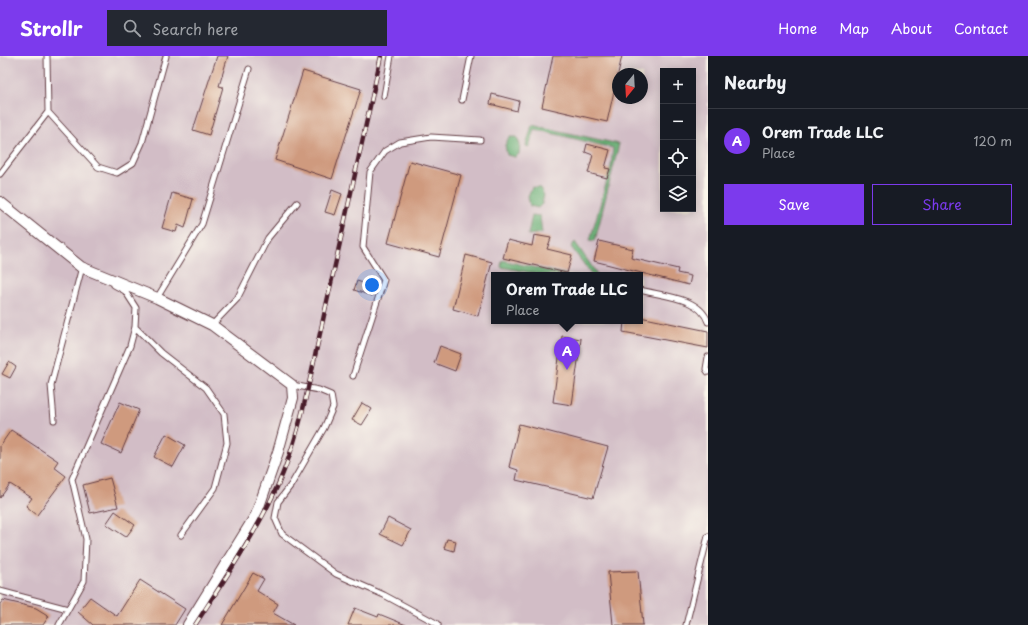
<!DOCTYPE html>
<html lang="en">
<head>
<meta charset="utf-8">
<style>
	:root { --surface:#171b24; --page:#242831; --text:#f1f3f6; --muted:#9ea1a6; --line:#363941; --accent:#7c3aed }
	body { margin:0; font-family:"Playpen Sans",sans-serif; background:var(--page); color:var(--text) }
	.controls { position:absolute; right:12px; top:12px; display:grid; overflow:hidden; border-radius:0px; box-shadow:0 2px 10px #0003 }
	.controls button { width:36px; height:36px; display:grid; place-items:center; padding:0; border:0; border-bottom:1px solid var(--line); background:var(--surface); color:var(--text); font:20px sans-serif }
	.compass { position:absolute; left:612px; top:12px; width:36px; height:36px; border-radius:50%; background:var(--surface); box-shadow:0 2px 10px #0003; rotate:198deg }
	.you { position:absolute; left:372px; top:229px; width:14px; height:14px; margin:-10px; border:3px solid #fff; border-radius:50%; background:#1a73e8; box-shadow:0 0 0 6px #1a73e833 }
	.badge { display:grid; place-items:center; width:26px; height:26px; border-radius:50%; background:var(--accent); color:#fff; font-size:13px; font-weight:700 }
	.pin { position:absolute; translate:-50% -33px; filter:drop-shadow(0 1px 2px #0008) }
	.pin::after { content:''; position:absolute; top:21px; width:14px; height:12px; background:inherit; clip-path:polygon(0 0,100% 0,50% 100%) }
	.popup { position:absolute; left:491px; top:216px; width:152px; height:52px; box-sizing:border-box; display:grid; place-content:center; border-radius:0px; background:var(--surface); filter:drop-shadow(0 1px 3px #0005); font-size:13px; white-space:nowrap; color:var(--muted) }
	.popup b { font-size:15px; color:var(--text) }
	.popup::after { content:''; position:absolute; left:50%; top:100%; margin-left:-8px; border:8px solid transparent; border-top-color:var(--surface) }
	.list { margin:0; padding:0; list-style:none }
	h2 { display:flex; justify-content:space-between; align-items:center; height:52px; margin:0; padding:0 16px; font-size:17px }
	h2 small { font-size:13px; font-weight:400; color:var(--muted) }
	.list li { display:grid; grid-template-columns:26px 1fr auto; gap:12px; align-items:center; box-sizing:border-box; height:64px; padding:0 16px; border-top:1px solid var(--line) }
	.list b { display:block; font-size:15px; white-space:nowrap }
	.list p { margin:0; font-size:13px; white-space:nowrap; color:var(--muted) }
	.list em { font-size:13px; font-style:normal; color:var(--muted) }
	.actions { display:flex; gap:8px; padding:12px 16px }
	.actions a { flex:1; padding:9px 0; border:1px solid var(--accent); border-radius:0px; text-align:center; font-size:14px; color:var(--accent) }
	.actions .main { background:var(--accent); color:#fff }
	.icon { flex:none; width:22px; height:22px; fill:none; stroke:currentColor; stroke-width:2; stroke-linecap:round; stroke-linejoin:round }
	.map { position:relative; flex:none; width:708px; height:569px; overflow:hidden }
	header { display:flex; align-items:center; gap:24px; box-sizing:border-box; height:56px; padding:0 20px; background:var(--accent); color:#fff }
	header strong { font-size:19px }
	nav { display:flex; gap:22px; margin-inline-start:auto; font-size:14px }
	.search { width:280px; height:36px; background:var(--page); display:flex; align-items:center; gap:10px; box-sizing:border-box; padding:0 14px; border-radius:0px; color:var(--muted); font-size:15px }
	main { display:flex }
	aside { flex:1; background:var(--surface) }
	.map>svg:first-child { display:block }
	.industrial { fill:#d2bdc6; fill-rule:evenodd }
	.forest { fill:#65ab72; stroke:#58654e }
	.building { fill:#cf9a7e }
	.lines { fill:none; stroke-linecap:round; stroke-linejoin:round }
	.service-casing { stroke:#643e45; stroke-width:7 }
	.minor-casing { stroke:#643e45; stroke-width:12 }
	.service { stroke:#fff; stroke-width:5 }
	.minor { stroke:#fff; stroke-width:10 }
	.rail-casing { stroke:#4a1f2b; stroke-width:4.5 }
	.rail { stroke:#fbf7ec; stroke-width:3; stroke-dasharray:9; stroke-linecap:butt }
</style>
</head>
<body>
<header>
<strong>Strollr</strong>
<div class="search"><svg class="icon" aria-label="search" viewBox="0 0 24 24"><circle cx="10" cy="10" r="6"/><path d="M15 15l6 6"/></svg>Search here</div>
<nav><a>Home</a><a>Map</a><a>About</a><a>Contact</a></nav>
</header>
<main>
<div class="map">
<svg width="708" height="569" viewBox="0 0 708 569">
	<rect width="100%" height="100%" fill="#fbf7ec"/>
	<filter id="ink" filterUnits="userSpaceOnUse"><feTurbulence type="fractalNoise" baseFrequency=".025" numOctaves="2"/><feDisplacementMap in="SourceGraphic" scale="8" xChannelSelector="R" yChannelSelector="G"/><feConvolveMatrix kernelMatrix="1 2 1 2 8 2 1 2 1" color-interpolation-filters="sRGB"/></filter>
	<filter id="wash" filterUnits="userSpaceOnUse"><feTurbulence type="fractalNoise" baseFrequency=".012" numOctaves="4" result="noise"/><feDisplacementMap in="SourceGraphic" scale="16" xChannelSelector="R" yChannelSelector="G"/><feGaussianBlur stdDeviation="0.9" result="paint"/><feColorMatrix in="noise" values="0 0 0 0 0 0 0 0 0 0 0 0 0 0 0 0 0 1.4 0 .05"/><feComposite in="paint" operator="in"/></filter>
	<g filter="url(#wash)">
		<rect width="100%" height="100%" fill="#f5ebd6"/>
		<path class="industrial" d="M0,0H708V569H0ZM663,15H693V153H663ZM618,18H642V42H618ZM494,219H640V265H494Z"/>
		<path class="forest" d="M532,69L619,88L595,185L590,184L611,110L613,92L534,73L529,91L526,90Z
			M509,81H517L520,89L519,98L515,101L507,99L505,89Z
			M532,131L540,132L544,139L542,148L538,152L530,150L528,140Z
			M532,159L540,160L542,177L528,179Z
			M575,186L597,218V219H592L571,191Z
			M502,204L567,219H542L501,211Z"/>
		<g id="blocks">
			<path class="building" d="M217,0H228L219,30L223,31L209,79L193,74Z
				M553,0H622L607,66L542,51Z
				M303,15L361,33L332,123L275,104Z
				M492,38L519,45L517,55L490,48Z
				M587,88L610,94L605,112L610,113L607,122L588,117L593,99L585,96Z
				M410,105L461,119L439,201L388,187Z
				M332,134L342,138L335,159L325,156Z
				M172,137L193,143L185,172L178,169L176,176L162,172Z
				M534,179L551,182L547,193L572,199L567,217L503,202L508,184L532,190Z
				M599,185L633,193L631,202L678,213L677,217L691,220L689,229L594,205Z
				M466,199L492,206L478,260L453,253Z
				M357,225L375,231L372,240L354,234Z
				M640,261L708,275V292L623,276L624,265H640Z
				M562,280L581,283L572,349L553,346Z
				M440,290L461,298L455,315L434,307Z
				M9,306L16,311L10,322L2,318Z
				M120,346L139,354L121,397L101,388Z
				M362,347L372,353L362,369L352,364Z
				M519,368L608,391L593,442L516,424L518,414L509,411Z
				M11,374L58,405L54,411L66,420L37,459L26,450L32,442L10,428L0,442V390Z
				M166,378L185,389L173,411L154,401Z
				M110,422L118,451L90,457L83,429Z
				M115,455L135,469L126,481L106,468Z
				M388,462L411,474L403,489L380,478Z
				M447,483L456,485L454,495L444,492Z
				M638,515L643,569H613L608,516Z
				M253,517L264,523L257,535L278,548L273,557L294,569H222Z
				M140,524L185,553L175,569H93L78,556L90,541L117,560Z
				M3,544L36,552L49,560L43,569H0V548Z
				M355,552L378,561L379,558L406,569H348Z"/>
		</g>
	</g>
	<g filter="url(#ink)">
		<use href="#blocks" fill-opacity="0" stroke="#643e45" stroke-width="1"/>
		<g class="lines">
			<defs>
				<path id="service" d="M384,40L391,0
					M462,44L471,0
					M48,56L98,111L117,117L133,107L142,87L166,0
					M0,118L48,56L47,0
					M640,234C662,240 700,241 708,266
					M157,242L202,168L249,13
					M212,269L237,243L268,182L297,147
					M135,271L161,297L206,332L224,358L227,387L215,432L181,479
					M708,301L706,313L708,316
					M353,320L384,224L363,191L370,116L385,95L400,86L431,81L480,84
					M292,329L319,334L331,339L333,351L324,372L291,429L278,446L275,462L282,478L336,518L384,539L436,567L438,569
					M54,364L51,329L82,211
					M0,535L68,553
					M59,569L84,525L86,483L72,423L130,290L135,271L136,252L125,235L114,229
					M686,569L708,480"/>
				<path id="minor" d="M0,146L81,211L157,242L212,269L292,329L293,342L278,396L256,459L188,569"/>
			</defs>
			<use href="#service" class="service-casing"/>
			<use href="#minor" class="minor-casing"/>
			<use href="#service" class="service"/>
			<use href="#minor" class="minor"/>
			<defs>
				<path id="rail" d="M195,569C224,524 255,479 277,431C300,381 309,325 321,273C341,182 361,91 381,0"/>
			</defs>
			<use href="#rail" class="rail-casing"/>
			<use href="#rail" class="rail"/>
		</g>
	</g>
</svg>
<div class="controls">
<button>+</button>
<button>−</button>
<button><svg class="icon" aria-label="locate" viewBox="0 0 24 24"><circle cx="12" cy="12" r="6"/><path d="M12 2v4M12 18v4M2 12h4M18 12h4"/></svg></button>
<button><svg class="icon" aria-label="layers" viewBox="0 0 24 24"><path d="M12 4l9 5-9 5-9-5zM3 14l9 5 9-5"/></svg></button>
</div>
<svg class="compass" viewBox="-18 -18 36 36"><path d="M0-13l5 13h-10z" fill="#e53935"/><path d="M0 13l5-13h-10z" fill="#9ea1a6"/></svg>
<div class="you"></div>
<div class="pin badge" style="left:567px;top:314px">A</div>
<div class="popup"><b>Orem Trade LLC</b>Place</div>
</div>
<aside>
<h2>Nearby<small></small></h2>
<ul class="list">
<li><span class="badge">A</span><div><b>Orem Trade LLC</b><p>Place</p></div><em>120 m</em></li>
</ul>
<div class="actions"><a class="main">Save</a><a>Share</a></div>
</aside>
</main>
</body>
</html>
